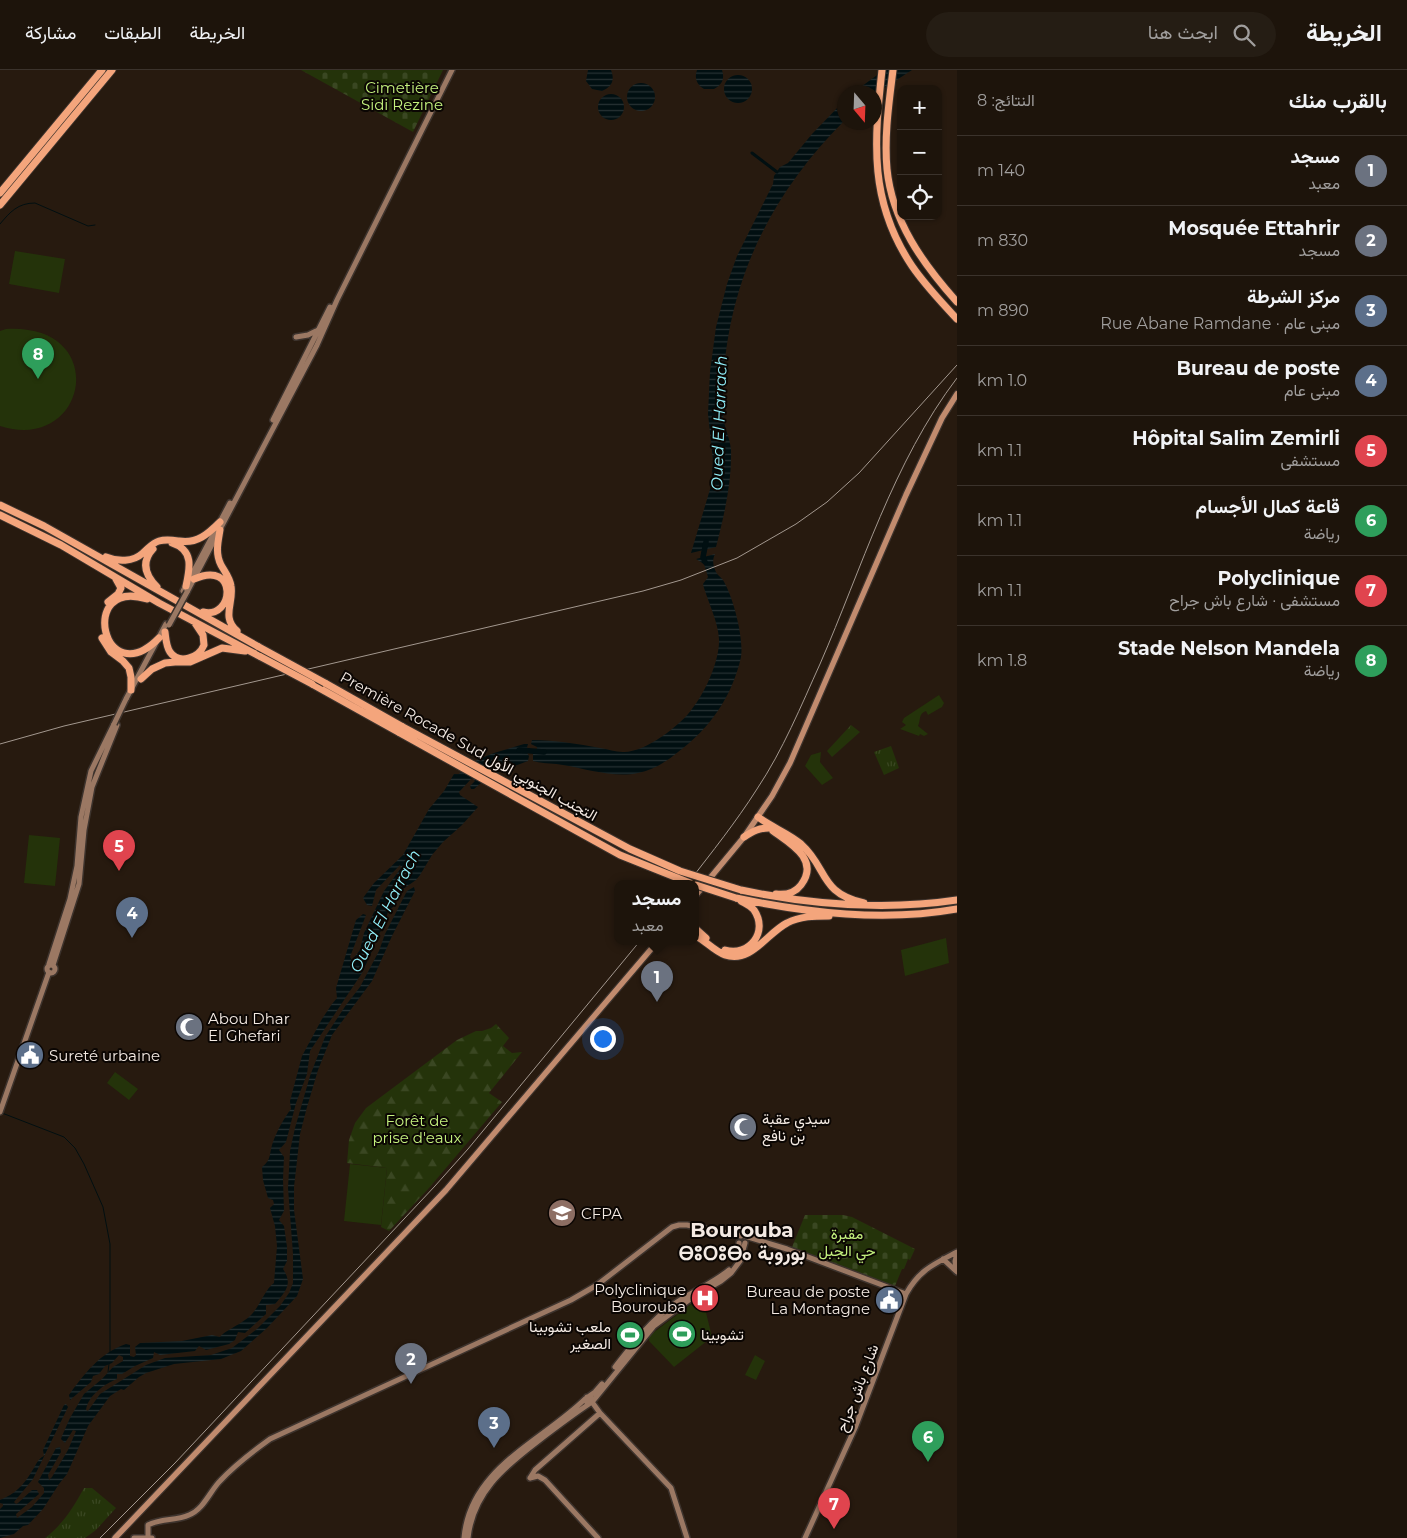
<!DOCTYPE html>
<html lang="ar">
<head>
<meta charset="utf-8">
<style>
	:root { --surface:#1d140b; --page:#251d14; --text:#f1f3f6; --muted:#a09e9d; --line:#3b332c; --accent:#0f766e }
	body { margin:0; font-family:Montserrat,Vazirmatn,"Noto Sans Tifinagh",sans-serif; background:var(--page); color:var(--text); direction:rtl }
	.controls { position:absolute; right:15px; top:15px; display:grid; overflow:hidden; border-radius:10px; box-shadow:0 1px 4px #0004 }
	.controls button { width:45px; height:45px; display:grid; place-items:center; padding:0; border:0; border-bottom:1px solid var(--line); background:var(--surface); color:var(--text); font:25px sans-serif }
	.compass { position:absolute; left:837px; top:15px; width:45px; height:45px; border-radius:50%; background:var(--surface); box-shadow:0 1px 4px #0004; rotate:161deg }
	.you { position:absolute; left:602px; top:968px; width:18px; height:18px; margin:-12px; border:4px solid #fff; border-radius:50%; background:#1a73e8; box-shadow:0 0 0 8px #1a73e833 }
	.badge { display:grid; place-items:center; width:32px; height:32px; border-radius:50%; background:var(--accent); color:#fff; font-size:16px; font-weight:700 }
	.pin { position:absolute; translate:-50% -41px; filter:drop-shadow(0 1px 2px #0008) }
	.pin::after { content:''; position:absolute; top:26px; width:18px; height:15px; background:inherit; clip-path:polygon(0 0,100% 0,50% 100%) }
	.popup { position:absolute; left:614px; top:810px; width:85px; height:65px; box-sizing:border-box; display:grid; place-content:center; border-radius:10px; background:var(--surface); filter:drop-shadow(0 1px 4px #0005); font-size:16px; white-space:nowrap; color:var(--muted) }
	.popup b { font-size:19px; color:var(--text) }
	.popup::after { content:''; position:absolute; left:50%; top:100%; margin-left:-10px; border:10px solid transparent; border-top-color:var(--surface) }
	.list { margin:0; padding:0; list-style:none }
	h2 { display:flex; justify-content:space-between; align-items:center; height:65px; margin:0; padding:0 20px; font-size:21px }
	h2 small { font-size:16px; font-weight:400; color:var(--muted) }
	.list li { display:grid; grid-template-columns:32px 1fr auto; gap:15px; align-items:center; box-sizing:border-box; height:70px; padding:0 20px; border-top:1px solid var(--line) }
	.list b { display:block; font-size:19px; white-space:nowrap }
	.list p { margin:0; font-size:16px; white-space:nowrap; color:var(--muted) }
	.list em { font-size:16px; font-style:normal; color:var(--muted) }
	.icon { flex:none; width:28px; height:28px; fill:none; stroke:currentColor; stroke-width:2; stroke-linecap:round; stroke-linejoin:round }
	.map { position:relative; flex:none; width:957px; height:1468px; overflow:hidden; direction:ltr }
	header { display:flex; align-items:center; gap:30px; box-sizing:border-box; height:70px; padding:0 25px; background:var(--surface); border-bottom:1px solid var(--line) }
	header strong { font-size:24px }
	nav { display:flex; gap:28px; margin-inline-start:auto; font-size:18px }
	.search { width:350px; height:45px; background:var(--page); display:flex; align-items:center; gap:12px; box-sizing:border-box; padding:0 18px; border-radius:28px; color:var(--muted); font-size:19px }
	main { display:flex }
	aside { flex:1; background:var(--surface) }
	.map>svg:first-child { display:block }
	.grass { fill:#24330a }
	.forest { fill:url(#forest-firs) }
	.cemetery { fill:url(#cemetery-stones) }
	.park { fill:url(#park-tufts) }
	.water { fill:url(#water-rules) }
	.lines { fill:none; stroke-linecap:round; stroke-linejoin:round }
	.stream { stroke:#010f11; stroke-width:1 }
	.canal { stroke:#010f11; stroke-width:3 }
	.river { stroke:#010f11; stroke-width:5.5 }
	.secondary-casing { stroke:#3d332d; stroke-width:8 }
	.primary-casing { stroke:#3d332d; stroke-width:8 }
	.highway-casing { stroke:#3d332d; stroke-width:9 }
	.secondary { stroke:#9b7863; stroke-width:5 }
	.primary { stroke:#c18b6e; stroke-width:5.5 }
	.highway { stroke:#f4a57c; stroke-width:7 }
	.rail { stroke:#a3988f; stroke-width:1 }
	.secondary-bridge-casing { stroke:#3d332d; stroke-width:8; stroke-linecap:butt }
	.highway-bridge-casing { stroke:#3d332d; stroke-width:9; stroke-linecap:butt }
	.secondary-bridge { stroke:#9b7863; stroke-width:5 }
	.highway-bridge { stroke:#f4a57c; stroke-width:7 }
	.labels { text-anchor:middle; dominant-baseline:central; stroke-width:4; stroke-linejoin:round; paint-order:stroke }
	.park-label { font-size:15px; fill:#c4f17e; stroke:#0b0603 }
	.street-label { font-size:15px; fill:#f4eae3; stroke:#0b0603 }
	.poi-label { font-size:15px; fill:#f4eae3; stroke:#0b0603; text-anchor:start }
	.water-label { font-size:16px; font-style:italic; fill:#91f0fb; stroke:#0b0603 }
	.district-label { font-size:20px; font-weight:bold; fill:#f4eae3; stroke:#0b0603 }
</style>
</head>
<body>
<header>
<strong>الخريطة</strong>
<div class="search"><svg class="icon" aria-label="search" viewBox="0 0 24 24"><circle cx="10" cy="10" r="6"/><path d="M15 15l6 6"/></svg>ابحث هنا</div>
<nav><a>الخريطة</a><a>الطبقات</a><a>مشاركة</a></nav>
</header>
<main>
<aside>
<h2>بالقرب منك<small>النتائج: 8</small></h2>
<ul class="list">
<li><span class="badge" style="background:#6b7280">1</span><div><b>مسجد</b><p>معبد</p></div><em>140 m</em></li>
<li><span class="badge" style="background:#6b7280">2</span><div><b>Mosquée Ettahrir</b><p>مسجد</p></div><em>830 m</em></li>
<li><span class="badge" style="background:#5c6f8a">3</span><div><b>مركز الشرطة</b><p>مبنى عام · Rue Abane Ramdane</p></div><em>890 m</em></li>
<li><span class="badge" style="background:#5c6f8a">4</span><div><b>Bureau de poste</b><p>مبنى عام</p></div><em>1.0 km</em></li>
<li><span class="badge" style="background:#e0444e">5</span><div><b>Hôpital Salim Zemirli</b><p>مستشفى</p></div><em>1.1 km</em></li>
<li><span class="badge" style="background:#2e9e5b">6</span><div><b>قاعة كمال الأجسام</b><p>رياضة</p></div><em>1.1 km</em></li>
<li><span class="badge" style="background:#e0444e">7</span><div><b>Polyclinique</b><p>مستشفى · شارع باش جراح</p></div><em>1.1 km</em></li>
<li><span class="badge" style="background:#2e9e5b">8</span><div><b>Stade Nelson Mandela</b><p>رياضة</p></div><em>1.8 km</em></li>
</ul>
</aside>
<div class="map">
<svg width="957" height="1468" viewBox="0 0 957 1468">
	<defs>
		<pattern id="forest-firs" width="22" height="20" patternUnits="userSpaceOnUse" patternTransform="scale(1.25)"><rect width="22" height="20" fill="#24330a"/><path d="M5 1l3.5 6h-7zM16 11l3.5 6h-7z" fill="#3a4722"/></pattern>
		<pattern id="cemetery-stones" width="16" height="16" patternUnits="userSpaceOnUse" patternTransform="scale(1.25)"><rect width="16" height="16" fill="#24330a"/><path d="M2 7V4a2 2 0 0 1 4 0v3zM10 15v-3a2 2 0 0 1 4 0v3z" fill="#3a4722"/></pattern>
		<pattern id="park-tufts" width="24" height="20" patternUnits="userSpaceOnUse" patternTransform="scale(1.25)"><rect width="24" height="20" fill="#24330a"/><path d="M3 7l-1-3M5 7V3M7 7l1-3M15 17l-1-3M17 17v-4M19 17l1-3" fill="none" stroke="#3a4722"/></pattern>
		<pattern id="water-rules" width="6" height="5" patternUnits="userSpaceOnUse" patternTransform="scale(1.25)"><rect width="6" height="5" fill="#010f11"/><path d="M0 2.5h6" fill="none" stroke="#273234"/></pattern>
	</defs>
	<rect width="100%" height="100%" fill="#271a0f"/>
	<path class="grass" d="M15,181L65,189L59,223L9,214Z
		M6,259C112,253 88,384 0,356V261Z
		M939,625L944,633L942,637L928,645L926,641C918,644 921,650 918,656L928,664L924,666L920,664L919,666L900,659L906,655L902,652L904,648Z
		M821,682L820,692L833,708L822,715L805,696L811,685Z
		M29,765L60,768L55,816L24,813Z
		M946,868L949,893L905,906L901,880Z
		M115,1002L138,1019L129,1030L107,1013Z
		M350,1094L387,1098L381,1155L344,1151Z
		M691,1234L696,1240L704,1234L712,1267L674,1297L649,1271V1266Z
		M755,1285L765,1291L756,1310L745,1305Z"/>
	<path class="forest" d="M496,954L509,968L503,976L512,983L522,982L489,1023L502,1032L429,1118L389,1161L381,1157L387,1098L347,1093L349,1070L355,1053L366,1038L457,970L476,961H482L491,958Z"/>
	<path class="cemetery" d="M301,0H443L413,62Z
		M805,1145H843L852,1147L915,1179L910,1190L908,1189L904,1199H902L895,1216L792,1177Z"/>
	<path class="park" d="M851,655L860,662L832,687L827,681Z
		M891,676L899,698L884,705L874,682Z
		M84,1418H92L116,1438L96,1460L85,1468H45C63,1454 73,1438 84,1418Z"/>
	<path class="water" d="M588,0H611C615,10 612,17 602,21L592,19L586,11Z
		M697,0H722C725,9 722,15 714,19H704C697,15 694,8 697,0Z
		M884,0H912L875,24L874,22H854Z
		M724 19a14 14 0 1 1 28 0a14 14 0 1 1-28 0Z
		M627 27a14 14 0 1 1 28 0a14 14 0 1 1-28 0Z
		M598 37a13 13 0 1 1 26 0a13 13 0 1 1-26 0Z
		M844,31V51C764,131 720,228 723,343C723,356 730,367 731,380C732,412 724,446 716,477L691,483L711,416L713,390L708,344L710,302L716,257L727,214L737,186L773,114L774,106L780,97L788,93L812,64Z
		M715,484C712,490 713,496 716,502C717,505 721,507 723,510C733,526 744,568 741,587C732,627 710,658 678,682C666,692 653,700 638,703C614,708 587,699 563,695C553,693 542,694 533,691V680L537,681V677L531,674L532,670C555,670 578,674 600,678C608,679 615,682 623,682C644,683 680,656 692,639C705,623 720,590 719,569C718,552 709,534 704,518L703,514L708,507L704,494L696,489Z
		M524,674H528L526,681L529,686L528,691L501,701L481,713L474,719H471L470,716L475,711L472,708L459,722L460,725L478,737L462,755L443,772L432,785L420,805L416,810L403,819L393,837L388,840C387,850 379,869 370,874L372,881L362,903L310,981L307,1004L296,1033L286,1072L279,1080L284,1087L283,1109L284,1141L279,1150L284,1156L287,1177V1191L283,1199C293,1214 286,1221 275,1234L266,1235V1244L245,1263L238,1262L235,1270L229,1274L206,1280L199,1276L195,1281L160,1285L154,1282L153,1288L135,1296L122,1304H117V1309C104,1314 88,1326 86,1340L88,1341L100,1324L146,1295L165,1288L211,1285L232,1278L257,1259L280,1236L289,1223L293,1213V1184L288,1118L290,1081L295,1058L310,1006L325,967L346,935L360,917L379,881L385,864L407,821L414,817L415,821L392,866L372,911L332,965L318,1000L307,1037L300,1064L294,1117V1140L303,1209L297,1226L267,1258L241,1281L221,1289L174,1294L146,1303L139,1307L124,1320L121,1319L110,1326L88,1356L67,1404L59,1414L43,1439L28,1455L23,1456L14,1464L0,1468V1439L3,1436V1434L0,1433V1430C15,1424 24,1415 32,1401C36,1396 37,1389 44,1386L43,1380L64,1335L66,1334L68,1337L33,1409L14,1432L16,1434L18,1433L32,1420H37L39,1424L16,1444L17,1448L32,1437L44,1423V1418L38,1412L56,1378L60,1377L61,1382L48,1405L49,1410L52,1407L68,1380L76,1361L73,1360L65,1373L61,1369L62,1366L70,1348L84,1324L102,1309L113,1297L123,1291V1287L119,1285L112,1293L105,1296L99,1304L93,1306L91,1312L70,1330L69,1325C84,1304 101,1282 126,1274L130,1275V1286L134,1287L136,1285L135,1277L140,1273L182,1271L212,1265L220,1267C223,1262 243,1253 250,1246C259,1238 265,1219 274,1213L277,1176L275,1156L270,1138L274,1134L273,1130L268,1128L263,1110L262,1097C272,1090 269,1082 273,1072C277,1061 284,1048 291,1039L290,1031L302,986L322,949L332,934L337,928L336,918L356,850L363,844L366,845L350,887L352,890L360,880L364,863L384,821L401,798L400,795L376,820L372,836L367,835L363,828L374,813L403,785L429,739L444,721L454,704H459L467,695L479,689L494,683Z"/>
	<g class="lines">
		<path class="stream" d="M0,154C10,142 18,133 35,133L88,156L95,155
			M2,1043L64,1067L75,1078L84,1094L103,1137L110,1174V1282
			M108,1302L109,1294"/>
		<path class="canal" d="M752,83L777,102"/>
		<path class="river" d="M705,492L703,487L706,472
			M519,680L544,682"/>
		<defs>
			<path id="secondary" d="M296,267L308,265L316,261
				M273,350L330,237
				M183,521L230,433
				M187,522L317,275L337,230L452,0
				M126,629L166,554
				M49,894L70,829L77,796L81,747L91,701L114,654
				M47 899a4 4 0 1 1 8 0a4 4 0 1 1-8 0Z
				M53,895L79,814L84,760L92,717L117,655
				M0,1042L49,902
				M745,1166L787,1179L906,1224
				M739,1173V1185
				M943,1189L957,1202
				M956,1201L955,1191L957,1183
				M615,1297C633,1274 649,1252 673,1235C691,1222 712,1214 729,1200
				M588,1327L595,1322L602,1314
				M593,1331L654,1256L693,1227L721,1211L731,1203L740,1191L745,1173
				M592,1332L587,1333V1327L592,1328V1332L600,1343L671,1418L687,1468
				M530,1408L535,1400L600,1343
				M530,1408L538,1406L545,1410L598,1468
				M148,1467V1455C161,1448 176,1451 189,1445C204,1439 210,1421 220,1411C235,1395 252,1382 270,1369L571,1230L597,1215L672,1157L679,1155H687L741,1166
				M134,1468H152
				M464,1468C470,1398 541,1372 585,1329
				M468,1468C473,1423 503,1398 537,1372C554,1359 571,1346 589,1334
				M805,1468L855,1358L906,1224C919,1200 934,1194 957,1182"/>
			<path id="primary" d="M696,825L744,767L772,726L790,693L906,425L942,348L957,324
				M115,1468L446,1120L658,871"/>
			<path id="highway" d="M882,0C874,73 869,132 912,196C925,215 941,232 957,249
				M893,0C889,33 884,66 887,99C892,151 923,194 957,232
				M0,123L102,0
				M0,135L112,0
				M0,435L44,456L259,577
				M0,445L61,475L159,533L261,587
				M220,460C218,472 215,483 221,495C225,502 230,508 231,516C234,533 221,547 237,561
				M172,473C194,480 190,498 186,516
				M153,479C141,492 145,505 157,517
				M106,487C118,492 133,492 143,483C149,478 152,473 159,471C166,469 172,470 179,471C197,474 208,464 220,452
				M194,509C239,489 234,550 203,542
				M147,529C77,507 103,625 159,568
				M108,532L118,524L121,518L116,509
				M165,562C166,569 166,576 170,582C179,595 199,588 204,575L203,565L195,553
				M102,568L111,582L123,591L129,598L131,607V620
				M141,609L152,599L165,593L175,592H190L222,578L245,581
				M325,613L403,657
				M312,614L400,663
				M758,747C771,757 788,763 801,774C828,798 819,823 864,833
				M773,761C791,774 820,790 801,815C795,823 785,825 776,824
				M744,767C753,761 759,758 769,758
				M741,820C813,835 884,841 957,830
				M736,828C808,843 884,852 957,839
				M696,859L706,868
				M696,866C706,871 714,881 725,885C751,894 767,863 787,853C800,846 815,846 829,846
				M725,880C749,887 769,862 754,840C751,836 745,833 741,831"/>
		</defs>
		<use href="#secondary" class="secondary-casing"/>
		<use href="#primary" class="primary-casing"/>
		<use href="#highway" class="highway-casing"/>
		<use href="#secondary" class="secondary"/>
		<use href="#primary" class="primary"/>
		<use href="#highway" class="highway"/>
		<path class="rail" d="M0,674L64,656L643,521L681,510L737,488L796,454L827,432L859,403L957,295
			M688,813C712,782 736,752 757,719C783,680 801,636 820,594C862,498 893,392 957,308
			M100,1468L175,1393L435,1116L468,1079L640,871"/>
		<defs>
			<path id="secondary-bridge" d="M169,555L187,522
				M114,654L126,629"/>
			<path id="highway-bridge" d="M259,577L325,613
				M261,587L312,614
				M403,657L630,779L680,801L741,820
				M400,663L620,785L690,813
				M696,815L736,828"/>
		</defs>
		<use href="#secondary-bridge" class="secondary-bridge-casing"/>
		<use href="#highway-bridge" class="highway-bridge-casing"/>
		<use href="#secondary-bridge" class="secondary-bridge"/>
		<use href="#highway-bridge" class="highway-bridge"/>
	</g>
	<defs>
		<symbol id="mosque-disc" viewBox="-11 -11 22 22"><circle r="9.5" fill="#6b7280" stroke="#0b0603"/><path d="M3.5-4.9A6 6 0 1 0 3.5 4.9A5 5 0 1 1 3.5-4.9Z" fill="#fff"/></symbol>
		<symbol id="civic-disc" viewBox="-11 -11 22 22"><circle r="9.5" fill="#5c6f8a" stroke="#0b0603"/><path d="M-.6-6.5H3V-4.5H.6V-3L4-1V1h2V6H-6V1h2V-1L-.6-3ZM-1.2 2.5V6h2.4V2.5Z" fill="#fff"/></symbol>
		<symbol id="university-disc" viewBox="-11 -11 22 22"><circle r="9.5" fill="#8d6e63" stroke="#0b0603"/><path d="M0-5L7-2L0 1L-7-2ZM-4 1L0 2.5L4 1V4Q0 6-4 4Z" fill="#fff"/></symbol>
		<symbol id="hospital-disc" viewBox="-11 -11 22 22"><circle r="9.5" fill="#e0444e" stroke="#0b0603"/><path d="M-5-5h3v3.5h4V-5h3V5h-3V1.5h-4V5h-3Z" fill="#fff"/></symbol>
		<symbol id="stadium-disc" viewBox="-11 -11 22 22"><circle r="9.5" fill="#2e9e5b" stroke="#0b0603"/><path d="M0-5a6.5 5 0 1 0 0 10a6.5 5 0 1 0 0-10ZM-3.5-1.8h7v3.6h-7Z" fill="#fff"/></symbol>
	</defs>
	<g fill-rule="evenodd">
		<use href="#mosque-disc" x="173" y="941" width="32" height="32"/>
		<use href="#civic-disc" x="14" y="969" width="32" height="32"/>
		<use href="#mosque-disc" x="727" y="1041" width="32" height="32"/>
		<use href="#university-disc" x="546" y="1127" width="32" height="32"/>
		<use href="#hospital-disc" x="689" y="1212" width="32" height="32"/>
		<use href="#civic-disc" x="873" y="1214" width="32" height="32"/>
		<use href="#stadium-disc" x="666" y="1248" width="32" height="32"/>
		<use href="#stadium-disc" x="614" y="1249" width="32" height="32"/>
	</g>
	<g class="labels">
		<g class="park-label">
			<text x="402" y="17">Cimetière<tspan x="402" dy="17">Sidi Rezine</tspan></text>
			<text x="417" y="1050">Forêt de<tspan x="417" dy="17">prise d'eaux</tspan></text>
			<text x="847" y="1163">مقبرة<tspan x="847" dy="17">حي الجبل</tspan></text>
		</g>
		<g class="street-label">
			<text transform="translate(469 676) rotate(29)">Première Rocade Sud التجنب الجنوبي الأول</text>
			<text transform="translate(857 1318) rotate(-69)">شارع باش جراح</text>
		</g>
		<g class="poi-label">
			<text x="208" y="948">Abou Dhar<tspan x="208" dy="17">El Ghefari</tspan></text>
			<text x="49" y="985">Sureté urbaine</text>
			<text x="762" y="1048">سيدي عقبة<tspan x="762" dy="17">بن نافع</tspan></text>
			<text x="581" y="1143">CFPA</text>
			<text x="686" y="1219" text-anchor="end">Polyclinique<tspan x="686" dy="17">Bourouba</tspan></text>
			<text x="870" y="1221" text-anchor="end">Bureau de poste<tspan x="870" dy="17">La Montagne</tspan></text>
			<text x="611" y="1256" text-anchor="end">ملعب تشوبينا<tspan x="611" dy="17">الصغير</tspan></text>
			<text x="701" y="1264">تشوبينا</text>
		</g>
		<g class="water-label">
			<text transform="translate(719 353) rotate(-88)">Oued El Harrach</text>
			<text transform="translate(385 841) rotate(-63)">Oued El Harrach</text>
		</g>
		<g class="district-label">
			<text x="742" y="1160">Bourouba<tspan x="742" dy="23">ⴱⵓⵔⵓⴱⴰ بوروبة</tspan></text>
		</g>
	</g>
</svg>
<div class="controls">
<button>+</button>
<button>−</button>
<button><svg class="icon" aria-label="locate" viewBox="0 0 24 24"><circle cx="12" cy="12" r="6"/><path d="M12 2v4M12 18v4M2 12h4M18 12h4"/></svg></button>
</div>
<svg class="compass" viewBox="-18 -18 36 36"><path d="M0-13l5 13h-10z" fill="#e53935"/><path d="M0 13l5-13h-10z" fill="#a09e9d"/></svg>
<div class="you"></div>
<div class="pin badge" style="left:657px;top:932px;background:#6b7280">1</div>
<div class="popup"><b>مسجد</b>معبد</div>
<div class="pin badge" style="left:411px;top:1314px;background:#6b7280">2</div>
<div class="pin badge" style="left:494px;top:1378px;background:#5c6f8a">3</div>
<div class="pin badge" style="left:132px;top:868px;background:#5c6f8a">4</div>
<div class="pin badge" style="left:119px;top:801px;background:#e0444e">5</div>
<div class="pin badge" style="left:928px;top:1392px;background:#2e9e5b">6</div>
<div class="pin badge" style="left:834px;top:1459px;background:#e0444e">7</div>
<div class="pin badge" style="left:38px;top:309px;background:#2e9e5b">8</div>
</div>
</main>
</body>
</html>
